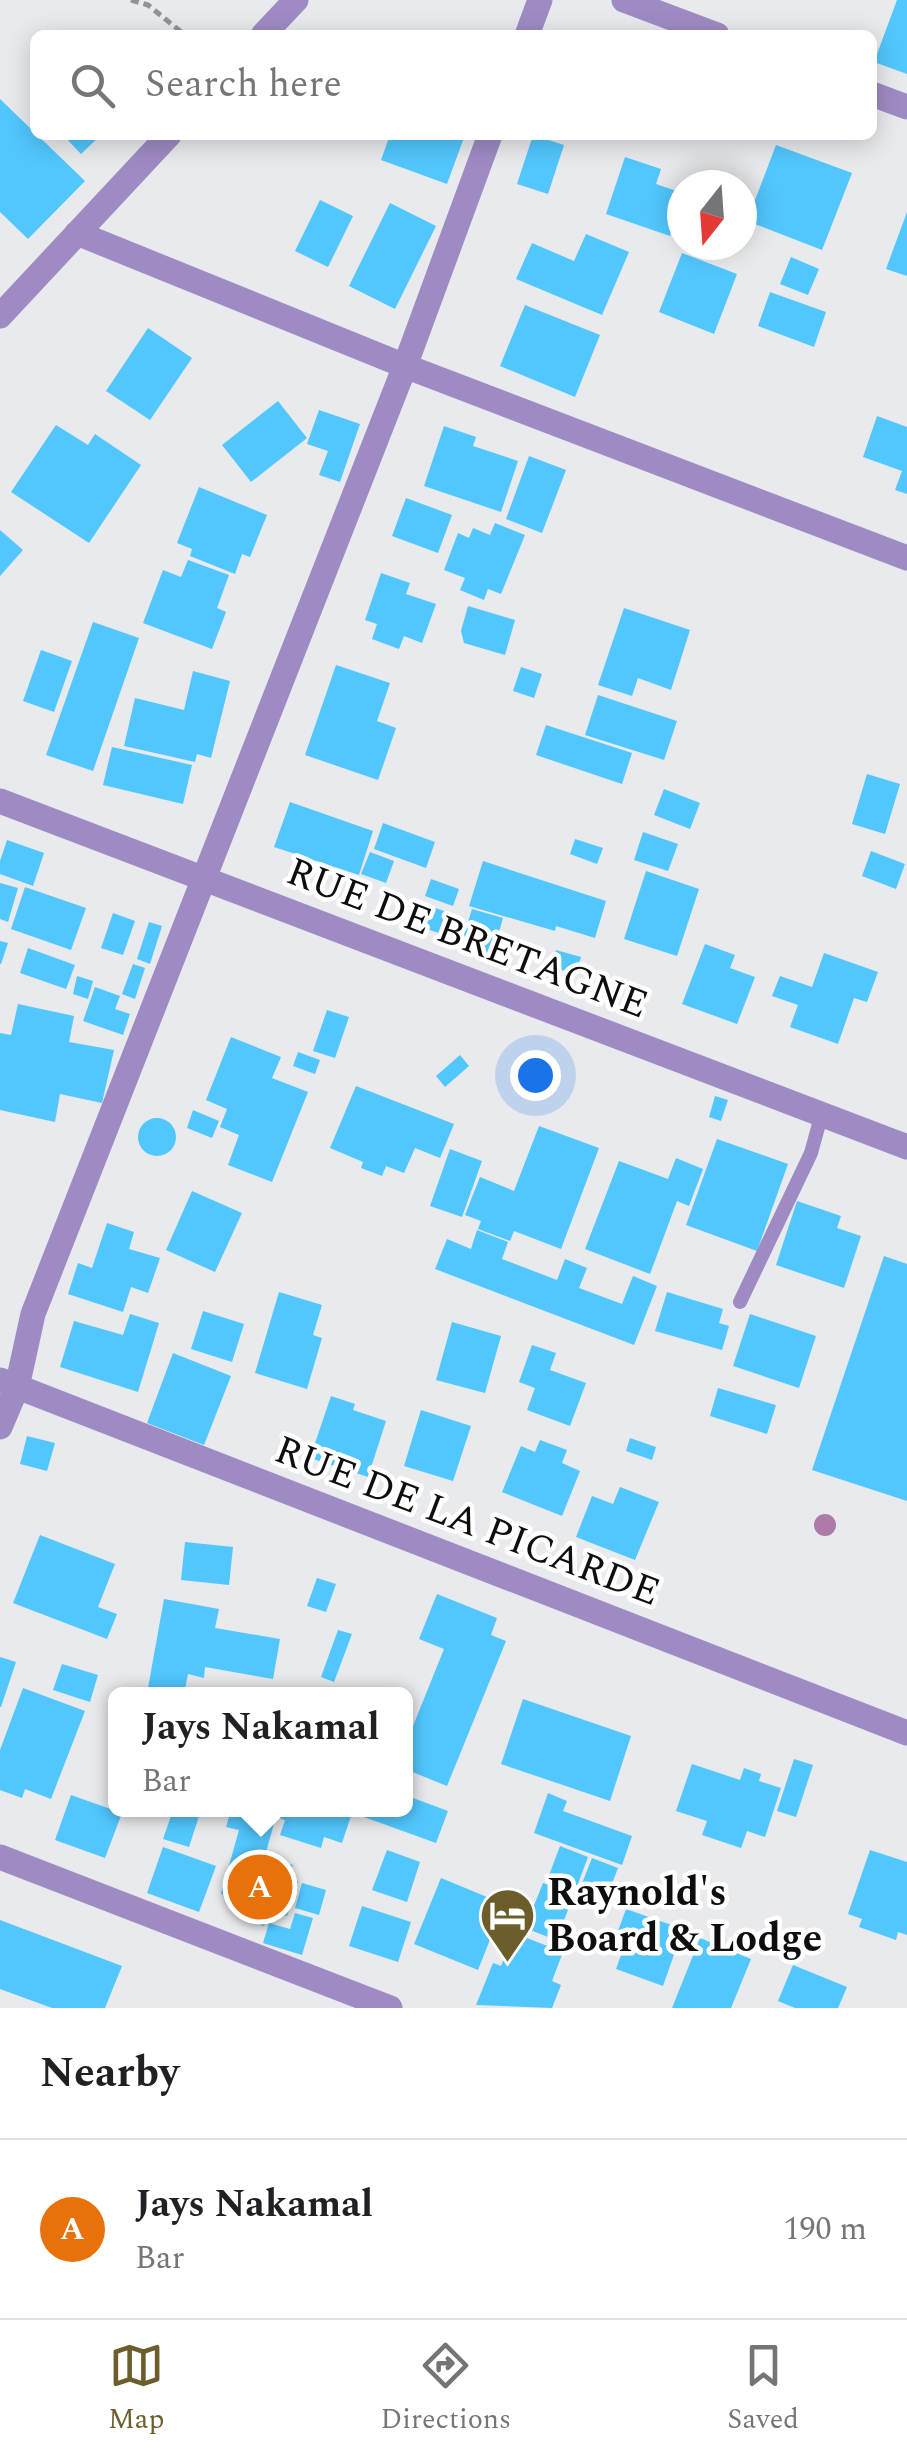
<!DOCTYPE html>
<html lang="en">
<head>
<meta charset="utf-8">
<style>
	:root { --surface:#fff; --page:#f6f6f6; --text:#202124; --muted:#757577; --line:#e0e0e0; --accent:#6b5e2b }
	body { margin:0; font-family:Spectral,serif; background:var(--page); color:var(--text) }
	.compass { position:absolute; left:667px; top:170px; width:90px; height:90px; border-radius:50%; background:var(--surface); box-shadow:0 5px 25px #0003; rotate:197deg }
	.you { position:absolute; left:535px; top:1075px; width:35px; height:35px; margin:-25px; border:8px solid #fff; border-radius:50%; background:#1a73e8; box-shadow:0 0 0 15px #1a73e833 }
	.badge { display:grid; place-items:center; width:65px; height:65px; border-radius:50%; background:var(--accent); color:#fff; font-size:32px; font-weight:700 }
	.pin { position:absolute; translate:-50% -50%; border:5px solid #fff; box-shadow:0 2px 10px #0006 }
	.popup { position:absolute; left:108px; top:1687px; width:305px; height:130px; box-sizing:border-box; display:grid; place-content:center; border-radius:15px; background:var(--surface); filter:drop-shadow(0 2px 8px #0005); font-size:32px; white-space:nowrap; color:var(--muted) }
	.popup b { font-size:38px; color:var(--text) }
	.popup::after { content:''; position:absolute; left:50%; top:100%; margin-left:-20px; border:20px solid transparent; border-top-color:var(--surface) }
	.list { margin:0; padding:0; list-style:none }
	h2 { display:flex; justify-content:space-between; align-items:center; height:130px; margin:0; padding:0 40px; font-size:42px }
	h2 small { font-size:32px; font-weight:400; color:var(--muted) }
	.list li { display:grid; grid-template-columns:65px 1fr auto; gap:30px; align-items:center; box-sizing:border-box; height:180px; padding:0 40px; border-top:2px solid var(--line) }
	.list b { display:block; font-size:38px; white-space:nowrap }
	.list p { margin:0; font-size:32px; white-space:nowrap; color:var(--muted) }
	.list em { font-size:32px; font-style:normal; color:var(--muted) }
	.icon { flex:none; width:55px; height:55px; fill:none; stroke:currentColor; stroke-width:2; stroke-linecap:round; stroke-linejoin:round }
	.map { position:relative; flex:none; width:907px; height:2008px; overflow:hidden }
	.search { position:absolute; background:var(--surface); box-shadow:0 5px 25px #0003; left:30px; right:30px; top:30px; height:110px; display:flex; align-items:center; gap:25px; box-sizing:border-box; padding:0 35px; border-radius:15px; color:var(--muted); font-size:38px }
	.sheet { height:310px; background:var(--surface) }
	nav { display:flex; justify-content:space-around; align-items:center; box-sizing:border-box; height:140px; border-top:2px solid var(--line); background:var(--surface); font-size:28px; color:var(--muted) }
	nav a { display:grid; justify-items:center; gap:5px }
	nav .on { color:var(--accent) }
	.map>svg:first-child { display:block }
	.building { fill:#51c7fe }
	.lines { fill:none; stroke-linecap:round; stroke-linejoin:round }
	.path { stroke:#919395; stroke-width:5; stroke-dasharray:8 5; stroke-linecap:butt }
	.service { stroke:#9e8bc4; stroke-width:14 }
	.minor { stroke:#9e8bc4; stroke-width:25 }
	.tree { fill:#ad7aa9 }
	.labels { text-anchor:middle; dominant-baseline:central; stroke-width:9; stroke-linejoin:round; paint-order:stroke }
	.street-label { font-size:40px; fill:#0e0e0f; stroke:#fff }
	.poi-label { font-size:40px; font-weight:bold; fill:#0e0e0f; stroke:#fff; text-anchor:start }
</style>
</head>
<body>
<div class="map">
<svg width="907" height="2008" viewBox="0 0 907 2008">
	<rect width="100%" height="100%" fill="#e8eaed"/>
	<path class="building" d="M897,0H907V74L874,62Z
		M0,99L85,181L28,239L0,212Z
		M63,135H101L81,154Z
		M390,135H465L447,184L381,160Z
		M533,135L564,145L548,194L517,184Z
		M776,145L852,173L822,250L747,221Z
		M625,157L661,169L656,184L682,193L670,236L606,214Z
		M320,200L353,216L328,267L295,251Z
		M390,203L436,226L395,309L349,286Z
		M907,212V276L886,269Z
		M586,234L629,252L602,315L516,279L532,243L574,261Z
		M682,253L737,274L714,334L659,312Z
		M791,257L819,269L808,295L780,284Z
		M770,292L826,312L814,347L758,326Z
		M525,305L600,335L575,397L500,366Z
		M148,328L192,358L150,420L106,391Z
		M278,401L307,438L251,482L222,445Z
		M319,410L360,424L340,482L319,475L328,451L307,444Z
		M877,416L907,427V494L895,490L902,471L863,457Z
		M56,425L88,445L95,434L141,465L89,543L11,492Z
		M444,426L476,437L473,446L518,461L501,512L424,486Z
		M529,456L566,470L542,533L506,519Z
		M199,487L267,515L250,557L242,554L235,574L190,556L192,549L177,543Z
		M406,498L452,515L438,553L392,536Z
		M495,523L525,535L501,594L488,589L484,600L460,590L465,578L444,570L458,533L469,538L473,528L490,535Z
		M0,530L23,550L0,576Z
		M188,560L229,575L217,608L226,612L212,649L143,623L163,570L181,577Z
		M381,573L410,583L406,594L436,604L422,643L404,636L399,649L372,639L377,624L365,620Z
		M468,606L515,620L505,655L464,643L461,631Z
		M624,608L690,630L671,690L638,678L632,696L598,685Z
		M93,622L139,638L93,771L46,755Z
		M41,650L72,661L54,712L23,701Z
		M336,665L390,683L377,721L396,728L378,780L305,755Z
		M521,667L542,674L534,698L513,691Z
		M193,671L230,681L211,758L197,754L195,762L124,746L135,698L184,710Z
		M598,695L677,721L664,760L585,735Z
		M546,725L632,753L622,784L536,755Z
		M112,747L192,765L183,804L103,785Z
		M867,774L900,784L885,834L852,824Z
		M664,789L700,803L690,829L654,815Z
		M290,802L373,831L359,875L274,847Z
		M383,823L435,842L426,868L374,849Z
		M643,832L678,844L668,871L634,860Z
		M575,839L603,848L597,864L570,854Z
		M7,840L44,853L33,886L0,874V861Z
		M871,851L905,864L896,889L862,876Z
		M370,852L394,861L386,883L361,874Z
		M483,861L606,901L595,938L556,926L555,931L469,906Z
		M646,871L699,889L677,956L624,939Z
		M431,879L459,889L453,906L425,896Z
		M0,883L18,888L8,922L0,919Z
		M25,887L86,908L71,950L11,929Z
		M419,902L452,914L445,935L411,924Z
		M472,909L503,918L492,957L460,948Z
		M113,913L135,921L123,955L101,948Z
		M149,922L162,926L150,964L137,959Z
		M0,941L8,943L1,964H0Z
		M705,944L735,955L730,968L755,977L737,1024L682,1004Z
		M28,948L75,965L66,989L20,973Z
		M556,950L581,957L576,974L551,967Z
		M824,953L878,972L867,1002L854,998L838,1044L790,1027L798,1005L772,996L780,976L812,987Z
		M133,964L145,968L135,999L122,994Z
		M77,976L93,981L88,999L73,994Z
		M95,987L120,996L115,1009L130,1014L123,1035L83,1021Z
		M18,1004L74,1016L69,1042L114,1050L102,1103L60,1094L55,1122L0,1110V1033L11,1035Z
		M327,1010L349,1017L335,1058L313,1051Z
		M231,1037L281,1057L272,1078L308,1092L272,1182L228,1165L239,1135L220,1127L227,1109L206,1100Z
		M298,1052L320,1060L315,1074L293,1066Z
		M460,1055L469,1066L445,1087L436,1076Z
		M356,1086L454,1124L440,1158L415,1148L404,1173L386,1166L382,1176L361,1168L363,1162L330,1148Z
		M715,1096L728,1100L721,1121L709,1117Z
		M193,1110L219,1121L212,1138L187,1128Z
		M138 1137a19 19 0 1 1 38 0a19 19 0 1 1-38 0Z
		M539,1126L599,1148L561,1249L514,1231L510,1241L478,1229L481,1221L465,1215L480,1177L514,1191Z
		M717,1139L788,1164L757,1251L686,1225Z
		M450,1149L482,1161L462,1217L430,1206Z
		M676,1158L703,1169L689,1206L677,1201L650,1274L585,1249L619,1161L668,1179Z
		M192,1191L242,1213L215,1272L166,1250Z
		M797,1201L841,1216L837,1228L861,1236L844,1288L776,1265Z
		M107,1223L134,1232L129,1249L160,1258L148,1293L131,1287L123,1312L68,1294L78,1263L92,1268Z
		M477,1230L508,1242L502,1259L557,1280L565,1259L587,1268L579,1288L622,1304L633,1276L657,1286L634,1345L435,1269L447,1239L471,1249Z
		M884,1256L907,1264V1501L812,1470Z
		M279,1292L322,1305L313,1335L322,1338L307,1389L255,1373Z
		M667,1292L723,1309L719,1323L729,1326L722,1350L655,1331Z
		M203,1311L244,1324L232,1362L191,1349Z
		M130,1314L159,1323L138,1392L60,1367L74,1321L123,1335Z
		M750,1314L816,1336L799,1388L733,1366Z
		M452,1322L501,1336L485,1393L436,1380Z
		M532,1345L556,1353L550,1370L586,1383L570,1426L527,1410L535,1388L519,1382Z
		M173,1353L231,1376L204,1445L147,1423Z
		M718,1388L776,1405L767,1434L710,1416Z
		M331,1396L355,1404L353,1410L386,1421L368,1477L310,1458Z
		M421,1410L471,1426L453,1481L404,1466Z
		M27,1436L55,1443L47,1471L20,1464Z
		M630,1438L656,1447L652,1460L626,1451Z
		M540,1440L567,1450L562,1463L580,1471L562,1516L502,1492L521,1446L535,1452Z
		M620,1487L659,1502L635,1560L576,1537L592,1496L613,1504Z
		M40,1535L115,1564L98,1607L117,1614L107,1639L13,1603Z
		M185,1542L233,1547L229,1585L181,1580Z
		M317,1578L336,1584L326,1612L307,1606Z
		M437,1594L497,1618L491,1635L506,1641L447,1786L405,1769V1746L444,1649L419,1639Z
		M164,1599L219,1609L215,1628L280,1639L273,1679L205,1667L204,1678L188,1674L184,1694L148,1688Z
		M338,1630L352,1634L334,1682L321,1677Z
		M0,1657L16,1662L1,1707H0Z
		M62,1664L98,1675L90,1702L53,1690Z
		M23,1688L85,1711L51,1799L25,1789L22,1798L0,1790V1750Z
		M523,1699L631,1736L610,1801L501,1764Z
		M794,1759L813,1765L796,1817L777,1811Z
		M692,1764L740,1780L744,1768L761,1774L759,1781L781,1788L765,1837L747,1831L741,1848L702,1835L707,1821L676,1811Z
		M548,1793L567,1801L563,1811L632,1836L622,1865L534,1833Z
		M71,1795L122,1813L105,1858L55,1840Z
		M405,1795L448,1811L436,1843L364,1817L367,1810H405Z
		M173,1810H201L189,1847L163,1839Z
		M231,1810L277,1813L259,1877L242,1872L235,1898L221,1894L239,1830L226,1827Z
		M281,1810H353L342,1843L324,1837L321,1848L280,1835L285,1820L279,1818Z
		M560,1846L588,1857L576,1889L548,1878Z
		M163,1847L216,1866L199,1912L147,1893Z
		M387,1850L420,1862L407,1902L372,1890Z
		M870,1850L907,1862V1935L898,1932L896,1940L859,1927L862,1919L848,1914Z
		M269,1858L293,1865L288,1878L298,1881L287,1916L269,1910L264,1926L249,1922L255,1904L238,1898L245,1877L261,1882Z
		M592,1858L618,1868L603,1907L577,1896Z
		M441,1878L504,1904L478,1970L414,1944Z
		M302,1883L326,1890L319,1915L295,1908Z
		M543,1883L574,1895L556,1940L525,1928Z
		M362,1906L411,1922L398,1962L349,1946Z
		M626,1909L683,1929L663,1986L616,1969L628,1935L618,1931Z
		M295,1913L313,1918L302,1955L263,1943L269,1923L290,1929Z
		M0,1920L122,1966L105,2008H52L0,1989Z
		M514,1933L563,1952L552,1981L561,1985L552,2008L476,2005L493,1963L501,1966Z
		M700,1938L751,1959L731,2008H672Z
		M793,1965L847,1987L838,2008H795L778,2001Z"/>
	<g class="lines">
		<path class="path" d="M131,0L148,5L185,35"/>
		<path class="service" d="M740,1302L811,1153L822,1113"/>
		<path class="minor" d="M624,0L717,35
			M263,35L296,0
			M527,35L540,0
			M872,94L907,107
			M77,233L405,366L907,558
			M0,316L169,135
			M0,801L907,1147
			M0,1380L907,1733
			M0,1427L17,1387L33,1314L405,366L490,135
			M0,1857L390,2008"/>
	</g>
	<circle class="tree" cx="825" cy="1525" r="11"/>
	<defs>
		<symbol id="hotel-pin" viewBox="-11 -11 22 30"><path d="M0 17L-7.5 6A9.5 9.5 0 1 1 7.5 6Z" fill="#6b5e2b" stroke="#fff"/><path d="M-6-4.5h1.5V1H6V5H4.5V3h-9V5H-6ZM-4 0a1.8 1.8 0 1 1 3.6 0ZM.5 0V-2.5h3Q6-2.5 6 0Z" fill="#fff"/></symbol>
	</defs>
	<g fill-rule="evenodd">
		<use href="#hotel-pin" x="476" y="1884" width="63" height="86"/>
	</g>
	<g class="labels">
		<g class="street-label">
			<text transform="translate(467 939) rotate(21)">RUE DE BRETAGNE</text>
			<text transform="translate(467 1522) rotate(21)">RUE DE LA PICARDE</text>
		</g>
		<g class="poi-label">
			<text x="547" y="1893">Raynold's<tspan x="547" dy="46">Board &amp; Lodge</tspan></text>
		</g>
	</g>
</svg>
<svg class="compass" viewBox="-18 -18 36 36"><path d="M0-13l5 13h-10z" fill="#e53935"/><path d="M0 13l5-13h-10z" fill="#757577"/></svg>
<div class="you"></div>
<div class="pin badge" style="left:260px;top:1887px;background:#e8710a">A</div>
<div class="popup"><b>Jays Nakamal</b>Bar</div>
<div class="search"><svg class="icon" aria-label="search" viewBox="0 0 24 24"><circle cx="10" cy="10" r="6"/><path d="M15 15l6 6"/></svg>Search here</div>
</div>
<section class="sheet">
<h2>Nearby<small></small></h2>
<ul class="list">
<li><span class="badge" style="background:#e8710a">A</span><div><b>Jays Nakamal</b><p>Bar</p></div><em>190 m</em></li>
</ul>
</section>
<nav>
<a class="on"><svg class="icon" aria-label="map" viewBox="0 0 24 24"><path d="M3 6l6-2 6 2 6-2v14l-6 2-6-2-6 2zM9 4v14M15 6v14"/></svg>Map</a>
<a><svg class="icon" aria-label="directions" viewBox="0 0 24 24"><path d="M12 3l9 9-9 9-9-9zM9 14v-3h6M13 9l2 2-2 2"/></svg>Directions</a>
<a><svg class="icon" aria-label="saved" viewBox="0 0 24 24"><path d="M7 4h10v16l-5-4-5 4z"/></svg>Saved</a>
</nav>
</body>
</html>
